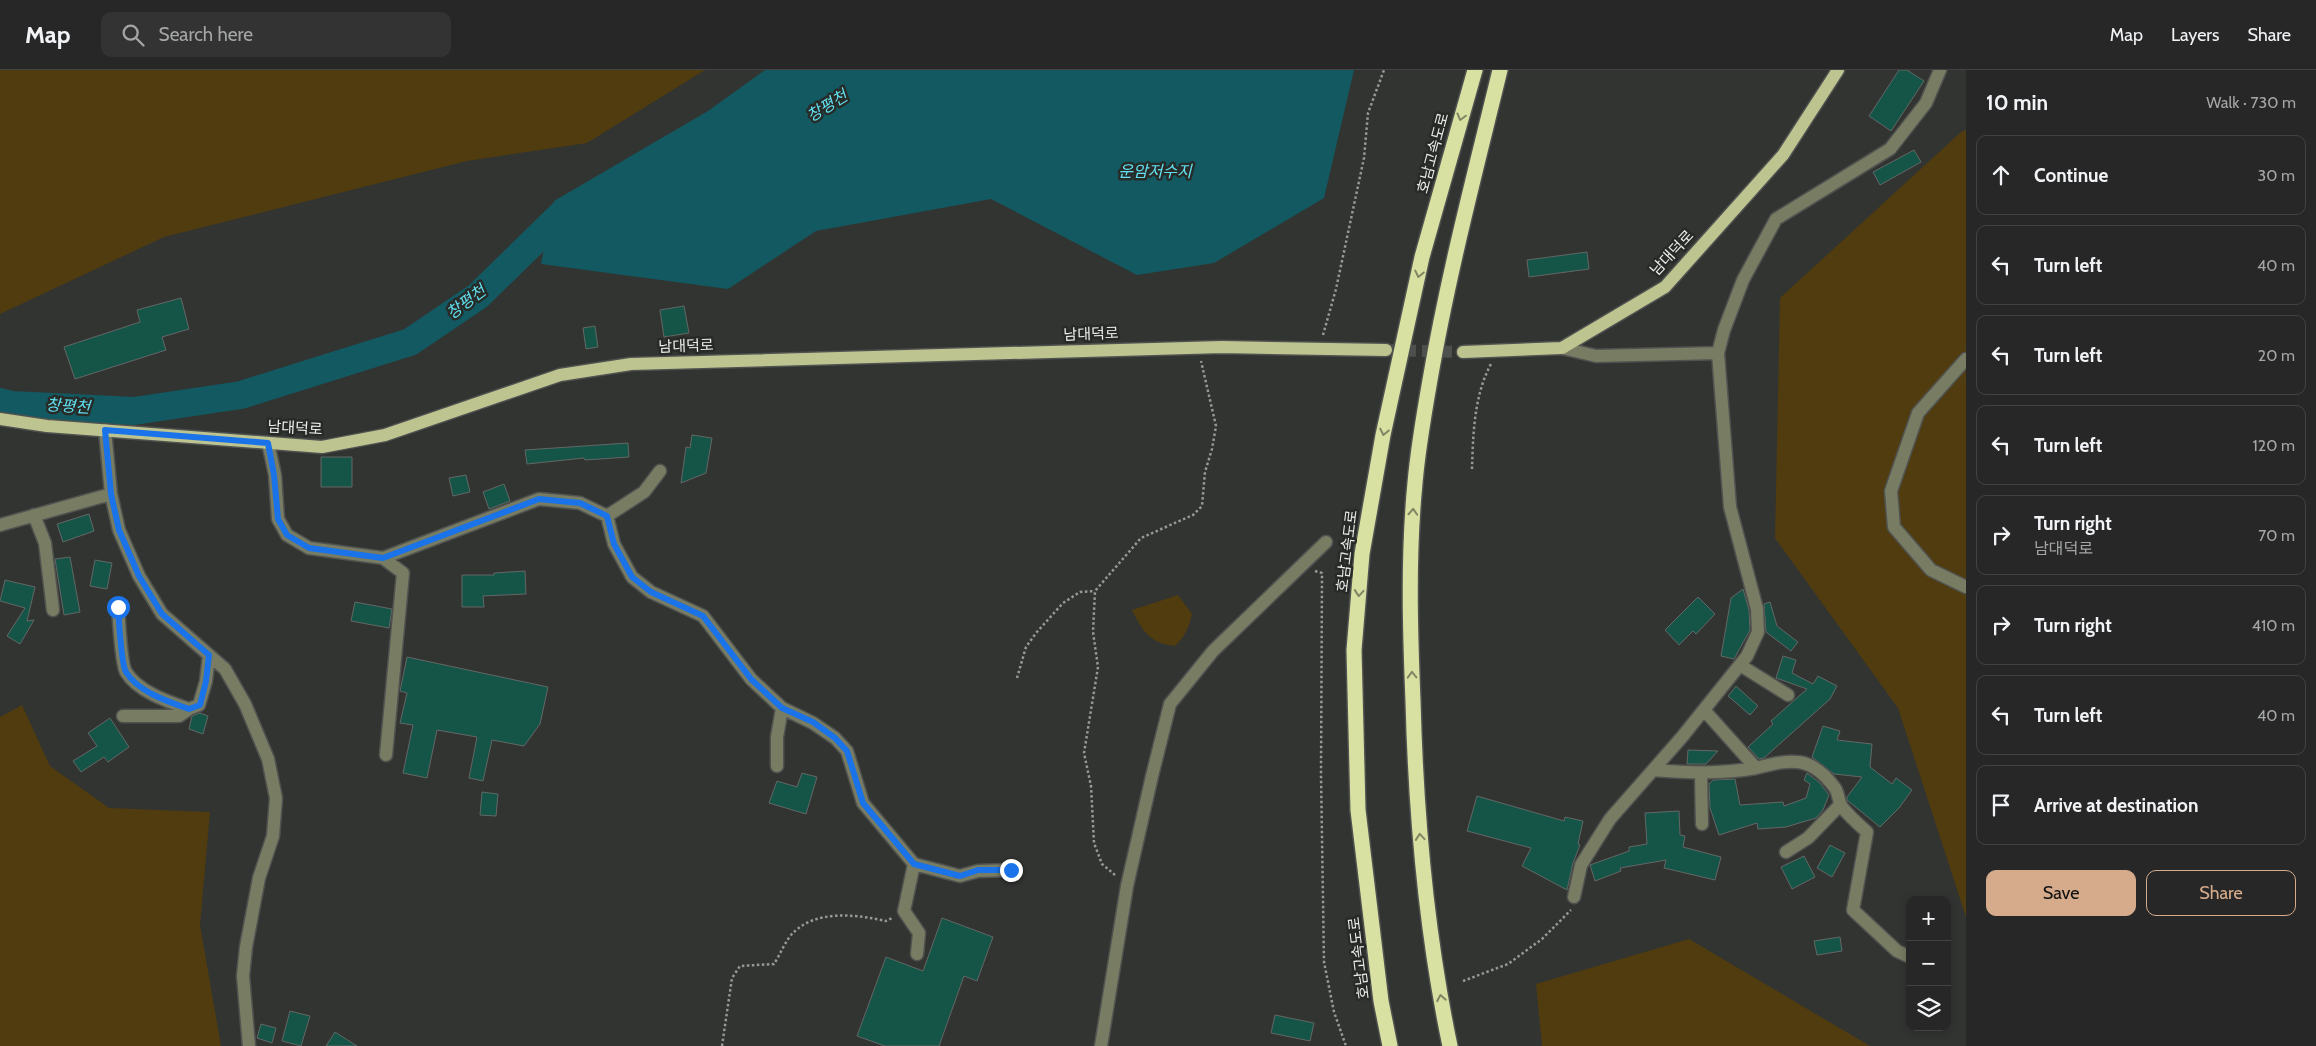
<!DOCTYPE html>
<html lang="en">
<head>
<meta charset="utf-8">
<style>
	:root { --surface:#262726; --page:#323332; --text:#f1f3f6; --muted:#a4a5a7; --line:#424443; --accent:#d6ab8b }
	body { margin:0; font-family:Cabin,"Noto Sans KR",sans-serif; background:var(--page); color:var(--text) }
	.controls { position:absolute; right:15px; bottom:15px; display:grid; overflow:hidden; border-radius:10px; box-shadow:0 2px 8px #0003 }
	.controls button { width:45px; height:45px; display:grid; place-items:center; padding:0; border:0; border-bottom:1px solid var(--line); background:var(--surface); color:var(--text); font:25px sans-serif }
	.stop { position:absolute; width:15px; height:15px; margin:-11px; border:4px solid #1a73e8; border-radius:50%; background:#fff }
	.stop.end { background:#1a73e8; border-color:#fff; box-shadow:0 1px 5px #0008 }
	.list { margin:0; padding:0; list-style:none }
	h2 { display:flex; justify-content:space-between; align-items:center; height:65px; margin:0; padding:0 20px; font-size:21px }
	h2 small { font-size:16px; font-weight:400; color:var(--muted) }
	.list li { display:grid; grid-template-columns:32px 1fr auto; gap:15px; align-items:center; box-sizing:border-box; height:80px; margin:0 10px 10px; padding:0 10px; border:1px solid var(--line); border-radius:10px }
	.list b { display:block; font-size:19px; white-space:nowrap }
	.list p { margin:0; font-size:16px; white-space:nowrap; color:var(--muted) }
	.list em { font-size:16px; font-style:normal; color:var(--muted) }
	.actions { display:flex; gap:10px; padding:15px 20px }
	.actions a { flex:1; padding:11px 0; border:1px solid var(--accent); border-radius:10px; text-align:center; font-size:18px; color:var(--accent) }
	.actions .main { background:var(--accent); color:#111 }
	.icon { flex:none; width:28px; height:28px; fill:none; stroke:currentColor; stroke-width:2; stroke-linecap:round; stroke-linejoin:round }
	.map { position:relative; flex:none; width:1966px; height:976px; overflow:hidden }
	header { display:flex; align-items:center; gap:30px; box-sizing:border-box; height:70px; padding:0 25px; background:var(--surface); border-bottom:1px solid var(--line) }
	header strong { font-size:24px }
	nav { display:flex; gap:28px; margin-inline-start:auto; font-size:18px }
	.search { width:350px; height:45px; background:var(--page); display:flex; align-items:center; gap:12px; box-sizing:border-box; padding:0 18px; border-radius:10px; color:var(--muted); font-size:19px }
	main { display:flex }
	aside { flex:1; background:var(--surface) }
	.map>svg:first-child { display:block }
	.green { fill:#503c0f }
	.water { fill:#125961 }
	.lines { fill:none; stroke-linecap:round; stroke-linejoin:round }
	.river { stroke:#125961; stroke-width:28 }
	.building { fill:#155547; stroke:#636766 }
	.major-tunnel { stroke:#4e504e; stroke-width:12; stroke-dasharray:12 6; stroke-linecap:butt }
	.minor-casing { stroke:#505250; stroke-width:15 }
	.major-casing { stroke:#505250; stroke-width:15 }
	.highway-casing { stroke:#505250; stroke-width:18 }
	.path { stroke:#979997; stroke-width:2.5; stroke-dasharray:2.5 2.5; stroke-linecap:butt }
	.minor { stroke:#787c63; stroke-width:12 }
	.major { stroke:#bdc490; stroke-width:12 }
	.highway { stroke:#d8e1a1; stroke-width:15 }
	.oneway { stroke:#808664 }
	.route { stroke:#1a73e8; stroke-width:6 }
	.labels { text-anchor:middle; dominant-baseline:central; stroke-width:5; stroke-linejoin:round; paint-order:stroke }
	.street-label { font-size:15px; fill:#ebedeb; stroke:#282a28 }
	.water-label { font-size:16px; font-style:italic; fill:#60e0ef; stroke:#282a28 }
</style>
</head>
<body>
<header>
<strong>Map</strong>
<div class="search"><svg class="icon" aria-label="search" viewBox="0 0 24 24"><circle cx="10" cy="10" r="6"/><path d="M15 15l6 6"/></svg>Search here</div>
<nav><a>Map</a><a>Layers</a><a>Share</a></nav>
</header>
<main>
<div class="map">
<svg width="1966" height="976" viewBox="0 0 1966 976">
	<rect width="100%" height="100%" fill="#323432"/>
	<path class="green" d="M0,0H705L587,73L467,91L164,167L0,244Z
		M1966,60V847L1898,638L1775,468L1780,228L1961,62Z
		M1178,525L1192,544C1189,557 1185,567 1175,576C1150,573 1143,562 1132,540Z
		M22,635L50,696L109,738L210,742L200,855L221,976H0V647Z
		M1689,869L1870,976H1542L1536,914Z"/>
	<path class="water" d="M765,0H1354L1324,128L1214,193L1137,205L991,129L816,161L728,219L541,194L554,131L708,41Z"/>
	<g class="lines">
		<path class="river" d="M0,332L12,335L134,341L241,325L410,272L478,226L565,141L580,137"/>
	</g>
	<path class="building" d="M1899,0H1907L1924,11L1891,61L1869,46Z
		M1914,80L1921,92L1880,115L1873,102Z
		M1587,182L1589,199L1529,207L1527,190Z
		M181,228L189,259L162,267L166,280L75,309L64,277L140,252L137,240Z
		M684,236L689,263L664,267L660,240Z
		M595,256L598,277L586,279L583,258Z
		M692,365L712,368L706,403L681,413L686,377L690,378Z
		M628,373L629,387L585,390L584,388L527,394L525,380Z
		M321,387H352V417H321Z
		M466,405L470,422L453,426L449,408Z
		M504,414L510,431L489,439L483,422Z
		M89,444L94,461L63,472L57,454Z
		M70,487L80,542L64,545L55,489Z
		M95,490L112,493L107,519L90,516Z
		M525,501L526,524L483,526L484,537H462V505H494V503Z
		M5,510L35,517L27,551L34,550L20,574L7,566L25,538L0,531Z
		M1743,519L1749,540L1750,560L1734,589L1721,586L1731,528Z
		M1698,527L1715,544L1696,564L1693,561L1679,575L1665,560Z
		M355,532L392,539L389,558L351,551Z
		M1770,532L1777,556L1798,572L1791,581L1766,562L1764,534Z
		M1783,586L1796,590L1792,603L1813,614L1818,606L1837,616L1830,629L1764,688L1759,689L1748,677L1773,654L1771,651L1807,619L1776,608Z
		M407,587L548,617L540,654L524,676L492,670L483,711L469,708L477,667L437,660L427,708L403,703L413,655L400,653L407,623L400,621Z
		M1736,616L1758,636L1750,645L1728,626Z
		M200,643L208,646L203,664L189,659L192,646Z
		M110,648L129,677L108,692L104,687L81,702L73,691L97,676L88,663Z
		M1823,656L1840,661L1837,670L1872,674L1870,697L1892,714L1896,708L1912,720L1899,738L1880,757L1847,730V727L1862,707L1834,704L1812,687Z
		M1688,680L1718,681L1706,694H1687Z
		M802,703L817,707L806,744L769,733L777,711L797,717Z
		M1807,703L1820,713L1829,725L1823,740L1816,748L1786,757L1758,759L1757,753L1719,765L1710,738L1709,714L1713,710L1735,709L1740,735L1783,732L1784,736L1806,728L1810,714L1804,710Z
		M482,722L498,724L496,746L480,745Z
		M1477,726L1564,751L1565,747L1583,751L1578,774L1580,775L1573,793L1567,820L1522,796L1531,778L1467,761Z
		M1679,741L1680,765L1685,766L1683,777L1721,787L1715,810L1664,798L1666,790L1620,798L1621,801L1595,811L1590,795L1629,781V777L1647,774L1645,743Z
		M1830,775L1845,783L1832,807L1817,798Z
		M1804,786L1815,807L1792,819L1781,797Z
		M942,848L993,867L977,911L964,906L939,976H885L857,966L886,887L923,901Z
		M1840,867L1842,881L1817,885L1814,871Z
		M290,941L310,946L301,976L282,971Z
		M1275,945L1314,953L1310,971L1271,963Z
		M261,954L276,958L272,973L257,968Z
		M335,962L357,976H326Z"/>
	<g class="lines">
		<path class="major-tunnel" d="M1386,280L1463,282"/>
		<defs>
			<path id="minor" d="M1562,278L1596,286L1718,283L1724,260L1743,210L1776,149L1890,79L1926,33L1940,0
				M1966,289L1918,343L1891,421L1894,457L1931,500L1966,517
				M268,373L275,405L278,449L287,465L309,478L383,488L539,429L580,433L607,446L644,422L660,401
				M111,424L119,460L139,506L162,544L225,599L245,634L268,689L276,728L273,766L259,808L246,877L243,906L249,976
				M34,445L45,473L53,540
				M607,446L614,474L632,507L651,522L703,546L751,609L782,638L777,667V696
				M0,455L111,424L105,360
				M383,488L403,503L386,685
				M118,537C119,550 121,594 126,602C138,622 169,632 189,639L199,635L206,611L209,585
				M1740,595L1788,625
				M782,638L813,653L835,668L847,681L863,733L914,794L904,841L919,863L917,884
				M1704,640L1756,698C1792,689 1811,685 1835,718C1839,724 1838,731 1842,737C1849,746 1858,754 1867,762L1853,840L1897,881L1910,887
				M123,646H179L189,639
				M1653,700C1689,703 1721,704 1756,698
				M1701,704L1702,754
				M1786,782L1808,768L1840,735
				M914,794L960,806L978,801L1011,800
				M1574,827L1581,795L1610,749L1682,667L1747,586L1758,562L1757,539L1730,437L1718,283
				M1101,976L1127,816L1152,706L1170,634L1213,581L1326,472"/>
			<path id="major" d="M1463,282L1562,278L1665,217L1783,85L1838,0
				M0,349L47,356L322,377L385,365L560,305L631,294L1222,277L1386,280"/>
			<path id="highway" d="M1390,976L1381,931L1358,740L1354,580L1362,484L1383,365L1422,187L1475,0
				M1450,976C1426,862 1416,747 1413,631C1410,558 1408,485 1415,413C1418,378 1424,344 1430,310C1448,205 1475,103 1500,0"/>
		</defs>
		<use href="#minor" class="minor-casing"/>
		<use href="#major" class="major-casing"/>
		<use href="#highway" class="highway-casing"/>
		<path class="path" d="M1323,265L1336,219L1364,88L1368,43L1384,0
			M1472,399C1473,365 1474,325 1491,294
			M1315,501L1322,503L1321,705L1324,892L1334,942L1346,976
			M1017,608L1026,577L1036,563L1063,533L1080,522L1095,521
			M1115,805L1102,794L1094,773L1091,716L1084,683L1098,597L1093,562L1095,521L1141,468L1193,445L1202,436L1205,402L1212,379L1216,356L1201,291
			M1463,911L1508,894L1542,869L1571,840
			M722,976L732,908L740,896L774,894C780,885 786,869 794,862C818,839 858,845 886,851L892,848"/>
		<use href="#minor" class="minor"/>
		<use href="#major" class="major"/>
		<use href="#highway" class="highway"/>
	</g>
	<defs><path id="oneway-chevron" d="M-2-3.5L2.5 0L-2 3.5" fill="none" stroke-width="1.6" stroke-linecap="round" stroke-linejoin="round" transform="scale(1.25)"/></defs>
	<g class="oneway">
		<use href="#oneway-chevron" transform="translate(1461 47) rotate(105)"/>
		<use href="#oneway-chevron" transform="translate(1419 204) rotate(102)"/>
		<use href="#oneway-chevron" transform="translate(1384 362) rotate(102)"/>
		<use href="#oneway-chevron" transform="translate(1413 442) rotate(-87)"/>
		<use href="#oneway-chevron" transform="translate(1359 523) rotate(95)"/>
		<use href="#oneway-chevron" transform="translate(1412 605) rotate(-92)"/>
		<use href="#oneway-chevron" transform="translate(1420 767) rotate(-95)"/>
		<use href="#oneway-chevron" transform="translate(1441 928) rotate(-100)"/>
	</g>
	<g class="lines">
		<path class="route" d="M118,537C119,550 121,594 126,602C138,622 169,632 189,639L200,635L206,611L209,585L162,544L139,506L119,460L111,424L105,360L268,373L274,405L278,449L287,465L309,478L383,488L539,429L580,433L607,446L614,474L632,507L651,522L703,546L751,609L782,638L813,652L835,668L847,681L863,733L914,794L960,806L978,800H1011"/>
	</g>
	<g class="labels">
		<g class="street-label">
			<text transform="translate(1433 83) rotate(-75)">호남고속도로</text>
			<text transform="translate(1672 183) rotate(-47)">남대덕로</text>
			<text transform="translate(1091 264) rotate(-2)">남대덕로</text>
			<text transform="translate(686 276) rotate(-2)">남대덕로</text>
			<text transform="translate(295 358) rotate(3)">남대덕로</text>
			<text transform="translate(1347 481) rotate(-83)">호남고속도로</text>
			<text transform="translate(1359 888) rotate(-97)">호남고속도로</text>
		</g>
		<g class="water-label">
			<text transform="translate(827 36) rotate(-32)">창평천</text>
			<text x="1155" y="101">운암저수지</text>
			<text transform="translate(466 232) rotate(-37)">창평천</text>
			<text transform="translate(68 336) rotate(4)">창평천</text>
		</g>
	</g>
</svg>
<div class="controls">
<button>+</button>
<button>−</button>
<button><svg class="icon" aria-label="layers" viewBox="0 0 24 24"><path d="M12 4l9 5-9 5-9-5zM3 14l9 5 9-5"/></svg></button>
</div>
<div class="stop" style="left:118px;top:537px"></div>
<div class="stop end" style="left:1011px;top:800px"></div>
</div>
<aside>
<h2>10 min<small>Walk · 730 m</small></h2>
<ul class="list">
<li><svg class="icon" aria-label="ahead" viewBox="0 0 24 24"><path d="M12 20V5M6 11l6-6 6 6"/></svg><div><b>Continue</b></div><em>30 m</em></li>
<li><svg class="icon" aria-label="left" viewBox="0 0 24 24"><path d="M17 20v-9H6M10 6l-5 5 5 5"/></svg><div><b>Turn left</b></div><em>40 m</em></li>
<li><svg class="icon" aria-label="left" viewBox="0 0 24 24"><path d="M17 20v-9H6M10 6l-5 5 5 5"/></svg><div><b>Turn left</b></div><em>20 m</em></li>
<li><svg class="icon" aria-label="left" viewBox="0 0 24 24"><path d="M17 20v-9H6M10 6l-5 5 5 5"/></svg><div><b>Turn left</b></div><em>120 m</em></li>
<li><svg class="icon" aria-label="right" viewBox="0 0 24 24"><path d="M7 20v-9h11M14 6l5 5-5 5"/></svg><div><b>Turn right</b><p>남대덕로</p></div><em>70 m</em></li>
<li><svg class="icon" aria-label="right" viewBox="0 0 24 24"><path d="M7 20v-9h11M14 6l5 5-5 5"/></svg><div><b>Turn right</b></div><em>410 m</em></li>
<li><svg class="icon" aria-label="left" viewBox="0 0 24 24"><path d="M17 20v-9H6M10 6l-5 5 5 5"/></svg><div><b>Turn left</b></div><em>40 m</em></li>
<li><svg class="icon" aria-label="arrive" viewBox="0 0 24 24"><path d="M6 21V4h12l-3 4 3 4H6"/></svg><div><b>Arrive at destination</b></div></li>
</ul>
<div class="actions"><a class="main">Save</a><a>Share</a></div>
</aside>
</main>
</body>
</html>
